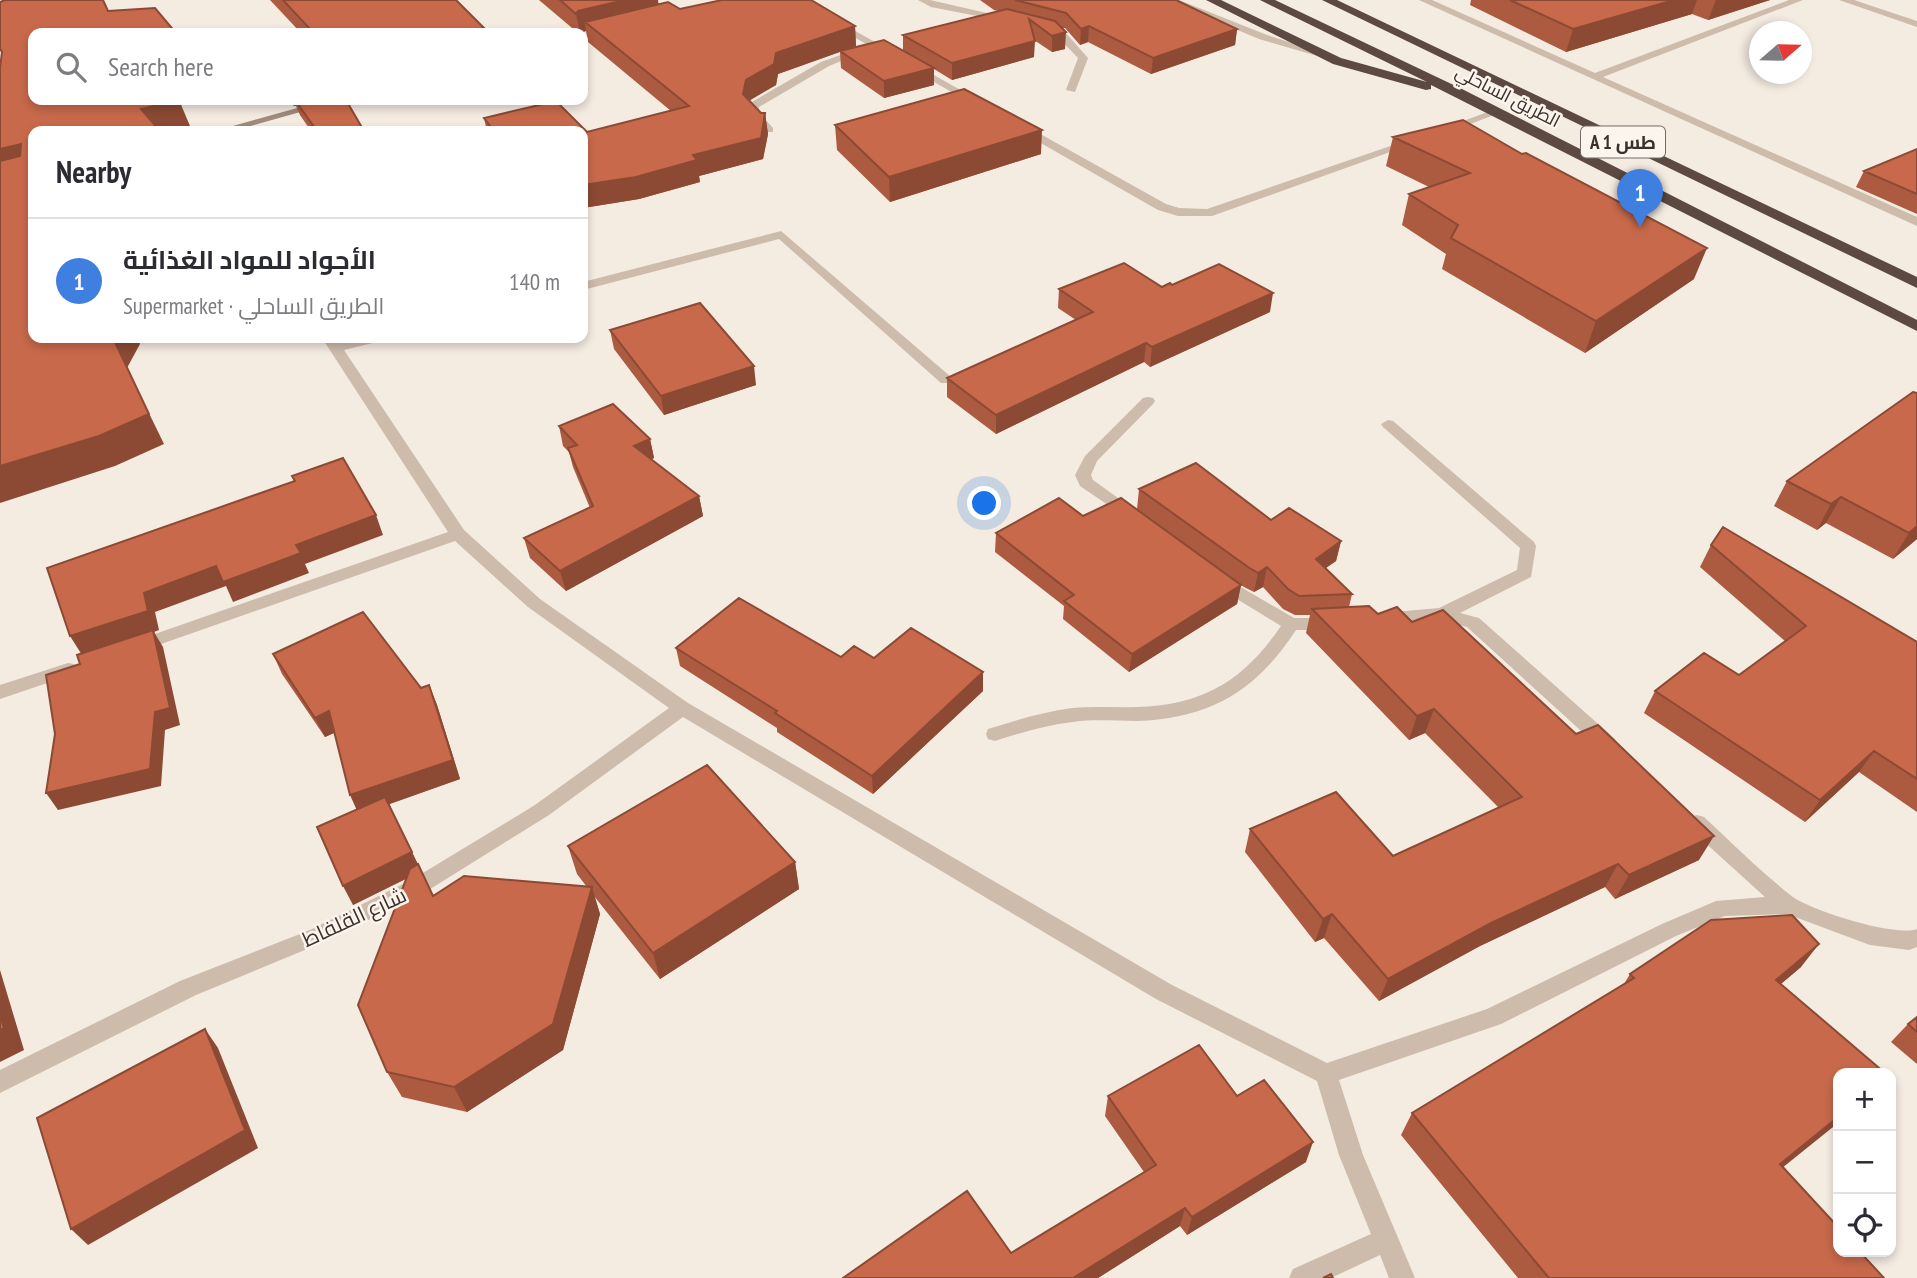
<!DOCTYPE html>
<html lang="en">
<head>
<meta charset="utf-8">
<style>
	:root { --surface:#fff; --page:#f2f2f3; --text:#2b2b33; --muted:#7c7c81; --line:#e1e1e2; --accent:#db2777 }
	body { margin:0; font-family:"PT Sans Narrow",Cairo,sans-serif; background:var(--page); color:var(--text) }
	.controls { position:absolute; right:21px; bottom:21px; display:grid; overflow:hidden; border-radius:14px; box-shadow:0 4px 10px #0003 }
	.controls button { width:63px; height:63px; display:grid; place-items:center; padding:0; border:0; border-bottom:2px solid var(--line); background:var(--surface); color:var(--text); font:35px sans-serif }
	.compass { position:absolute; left:1749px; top:21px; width:63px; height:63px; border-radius:50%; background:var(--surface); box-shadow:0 4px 10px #0003; rotate:70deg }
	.you { position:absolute; left:985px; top:504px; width:24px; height:24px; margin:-18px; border:5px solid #fff; border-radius:50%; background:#1a73e8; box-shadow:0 0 0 10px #1a73e833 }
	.badge { display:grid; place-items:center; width:46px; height:46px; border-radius:50%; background:var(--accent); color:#fff; font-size:23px; font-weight:700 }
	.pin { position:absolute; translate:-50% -58px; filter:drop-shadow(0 2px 4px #0008) }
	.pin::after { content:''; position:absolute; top:37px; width:24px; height:21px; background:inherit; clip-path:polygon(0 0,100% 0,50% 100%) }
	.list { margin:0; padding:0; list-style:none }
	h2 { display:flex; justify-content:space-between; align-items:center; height:91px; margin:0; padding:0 28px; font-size:30px }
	h2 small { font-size:23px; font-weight:400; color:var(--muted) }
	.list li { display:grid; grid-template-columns:46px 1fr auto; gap:21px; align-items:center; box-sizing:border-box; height:126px; padding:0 28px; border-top:2px solid var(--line) }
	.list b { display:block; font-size:26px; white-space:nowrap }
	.list p { margin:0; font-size:23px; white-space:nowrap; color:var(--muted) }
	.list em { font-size:23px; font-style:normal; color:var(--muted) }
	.icon { flex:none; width:38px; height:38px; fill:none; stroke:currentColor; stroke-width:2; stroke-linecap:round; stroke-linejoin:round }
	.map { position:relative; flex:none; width:1917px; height:1278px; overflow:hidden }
	.search { position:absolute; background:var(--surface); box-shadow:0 4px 10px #0003; left:28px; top:28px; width:560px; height:77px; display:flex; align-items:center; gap:18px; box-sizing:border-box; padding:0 24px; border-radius:14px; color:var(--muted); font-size:26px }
	.panel { position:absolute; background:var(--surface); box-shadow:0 4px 10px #0003; left:28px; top:126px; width:560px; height:217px; border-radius:14px }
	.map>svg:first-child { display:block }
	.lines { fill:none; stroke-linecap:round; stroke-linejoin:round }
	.street { fill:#cdbbac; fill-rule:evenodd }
	.secondary { fill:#a18a7d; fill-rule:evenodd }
	.highway { fill:#5c4a42; fill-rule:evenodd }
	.wall { fill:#ac5a40 }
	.shaded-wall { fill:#8c4a34 }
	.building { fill:#c8694b; stroke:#8c4a34; stroke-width:2 }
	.labels { text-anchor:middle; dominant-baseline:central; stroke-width:5; stroke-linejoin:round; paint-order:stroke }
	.far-street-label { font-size:18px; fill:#3b302b; stroke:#fbf5ee }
	.shield { fill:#fbf5ee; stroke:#756b66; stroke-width:2 }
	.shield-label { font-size:19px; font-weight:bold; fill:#3b302b }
	.street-label { font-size:21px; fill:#3b302b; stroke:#fbf5ee }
</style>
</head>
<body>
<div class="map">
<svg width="1917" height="1278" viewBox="0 0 1917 1278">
	<rect width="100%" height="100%" fill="#f4ebe1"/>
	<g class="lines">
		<path class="street" d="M788,0H800L982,102L973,104Z
			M918,0H930L1013,19L1008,22L931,7Z
			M1166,0H1179L1267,35L1326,54L1321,57L1259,39Z
			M1419,0H1432L1595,73L1789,0H1803L1603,77L1917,217V226Z
			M1839,0H1854L1917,21V27Z
			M1045,26L1064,31L1088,58L1075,92L1066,90L1078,58L1056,35L1041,31L1040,29Z
			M857,49L866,51L829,66L759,107L758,112L773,128V132H765L747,113L750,103L821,62Z
			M1493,110L1502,112L1449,132L1439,130Z
			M1018,126H1026L1166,204L1179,208L1207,209L1408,140L1418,142L1212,216H1178L1158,210L1018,130Z
			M781,231L951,377V383H941L779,239L583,290V282Z
			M322,338H336L339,343L360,338H383L381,341L344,350L464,530L540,599L688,703L1172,985L1327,1063L1487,1009L1662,924L1716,901L1765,897L1690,829L1687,823L1690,817L1697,815L1704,817C1733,844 1762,873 1793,897C1813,911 1894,937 1917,929V947L1909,950L1870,945L1787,914L1725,916L1676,936L1501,1024L1339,1080L1363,1155L1415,1278H1389L1380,1255L1331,1278H1289L1293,1269L1371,1234L1339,1155L1317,1081L1156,999L683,717L549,815L427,891L324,942L196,995L0,1093V1070L180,981L310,930L413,879L535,805L669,708L528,607L455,541L144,650H132L129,646L132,642L448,532Z
			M1148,397L1153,398L1155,401L1153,404L1097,461L1091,475L1093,480L1136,511L1138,515L1130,520L1080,486L1075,475L1085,456L1143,398Z
			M1388,420L1393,421L1534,542L1536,546L1531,577L1460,613L1479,618L1615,739L1617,744L1615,749H1601L1467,627L1442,620L1377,623L1374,619L1383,613L1439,608L1517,570L1520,548L1383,427L1381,424Z
			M1220,575L1294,618H1331L1340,624L1331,630H1296C1256,691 1211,718 1137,721C1116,721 1094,719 1073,722C1046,725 1020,733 995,741L988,739L986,734L988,729C1016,720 1044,712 1072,708C1094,706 1116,708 1137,707C1204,705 1244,680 1281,626L1214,585L1212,581L1214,577Z
			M68,663L74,664L77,669L74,674L0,699V685Z"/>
		<path class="secondary" d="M326,100H343L233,131H215Z"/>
		<path class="highway" d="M1206,0H1221L1341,58L1427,82L1260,0H1275L1462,89L1917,320V331L1431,85V89L1426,90L1333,64Z
			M1322,0H1337L1917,277V288Z"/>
	</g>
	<path class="wall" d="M270,0H456L484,28L485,33H301Z
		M539,0H658V4L680,9L855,26L856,46L847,49L903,50V35L998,11L994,10L980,0H1176L1237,29L1235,45L1151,74L1088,42L1080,45L1065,28H1062L1065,49L1052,52L1034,40V57L952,80L934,69V85L884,98L841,68L840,52L778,74L776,85L749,100L761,113H765L768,134L763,159L699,176L700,182L639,199L583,208V131H487L484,118L587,132L671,111L588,42L586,31L578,33Z
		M1471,0H1770L1708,20L1692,14L1566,52L1470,5Z
		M289,100H346L364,131H311L300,115L296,106H294Z
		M835,125L1041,154L890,202L837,150Z
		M1393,137L1694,279L1585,353L1442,269L1446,254L1402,225L1409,194L1429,187L1386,166Z
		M1917,149V214L1856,187L1864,171Z
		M1172,285L1270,312L1150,367L1144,362L996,434L947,397V378L1076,320L1058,308L1059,289L1162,287Z
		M610,330L756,385L664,415L614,349Z
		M1913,392L1917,539L1893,559L1826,523L1817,530L1774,506L1787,481Z
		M559,426L650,439L654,458L651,459L699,496L703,516L566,591L530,558L524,538L590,508L573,467L569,452L563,446Z
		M1139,489L1271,520L1341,541L1336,561L1326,568L1352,594L1349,607L1412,622L1699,860L1615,899L1605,887L1480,946L1379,1001L1324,938L1315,942L1245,852L1250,829L1393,856L1499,808L1425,733L1409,740L1306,633L1310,615H1295L1283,609L1263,587L1254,592L1244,587L1137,509Z
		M1083,516L1241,585L1237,604L1129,672L1063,619L1064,606L995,552L996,533Z
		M1711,545L1917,642V812L1859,772L1805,822L1644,713L1655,691L1739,675L1785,641L1700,567Z
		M676,648L841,657L874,658L983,672V691L873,794L777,732V728L680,666Z
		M273,654L421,688L429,685L437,705L460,779L389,804L433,896L587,887L577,874L568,846L795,862L799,889L660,979L594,896L600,914L563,1050L467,1112L402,1097L387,1072L406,879L353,905L357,809L334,733L325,737L282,674Z
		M1801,967L1781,984L1783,1167L1884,1278H1518L1401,1135L1412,1113L1624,984L1630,974Z
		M1917,1017V1064L1891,1042L1908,1024Z
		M1108,1096L1306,1162L1187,1235L1180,1226L1098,1278H843L1011,1253L1144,1172L1105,1116Z"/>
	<path class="shaded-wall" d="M625,0H658L660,14L585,22L586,31L580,33L576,14L578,11Z
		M1674,0H1697L1692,14L1566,52L1573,29Z
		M1716,0H1770L1708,20Z
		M855,26L856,46L778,74L776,85L749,101L743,94L746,80L776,53Z
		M1089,26L1088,42L1080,45L1081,29Z
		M484,28L485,33H462Z
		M1237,29L1235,45L1151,74L1153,58Z
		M1066,32L1065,49L1052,52V36Z
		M1035,41L1034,57L952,80V63Z
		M934,68V85L884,98V81Z
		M179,100L190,126L170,131H150L141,109Z
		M291,100H294L296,106H294Z
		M765,113L768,134L763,159L699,176L700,182L639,199L583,208V185L693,155Z
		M1042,130L1041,154L890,202L889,177Z
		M21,144L33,169L0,179V149Z
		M1707,248L1694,279L1585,353L1596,321Z
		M1273,293L1270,312L1150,367L1152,347Z
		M113,338H138L140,344L127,368L164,444L115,466L0,503V466Z
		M1146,343L1144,362L996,434V415Z
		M754,366L756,385L664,415L661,396Z
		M650,439L654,458L638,465L634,446Z
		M699,496L703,516L566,591L560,571Z
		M1841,497L1826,523L1817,530L1831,504Z
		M376,515L383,535L305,564L309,573L233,602L226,586L155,612L159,630L154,632L163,647L180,725L165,730L161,786L58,810L46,793L82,655L70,636L144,593L216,566L296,545Z
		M1917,526V539L1893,559L1909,533Z
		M1341,541L1336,561L1311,578L1316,559Z
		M1267,567L1263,587L1254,592L1258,573Z
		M1241,585L1237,604L1129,672L1132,654Z
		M983,672V691L873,794L872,776Z
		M429,685L437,705L460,779L359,815L350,795Z
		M1434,709L1425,733L1409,740L1417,716Z
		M329,711L338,731L325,737L315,718Z
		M1874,751L1859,772L1805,822L1820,800Z
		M1714,836L1699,860L1615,899L1629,875Z
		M412,852L421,871L353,905L343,886Z
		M795,862L799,889L660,979L653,953Z
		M1618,864L1605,887L1480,946L1379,1001L1388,979L1491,923Z
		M592,887L600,914L563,1050L467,1112L454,1087Z
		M1332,914L1324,938L1315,942L1323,919Z
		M1819,944L1801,967L1758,1003L1776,980Z
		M0,970L24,1050L0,1062Z
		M205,1029L218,1048L258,1148L88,1245L71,1229Z
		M1838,1117V1123L1761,1185L1780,1164Z
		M1313,1142L1306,1162L1187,1235L1192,1217Z
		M1185,1208L1180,1226L1098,1278H1073Z"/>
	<path class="building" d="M5,0H103L108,11L155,8L176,33H33V100H178L141,109L160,131H33V338H113L149,414L99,436L0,466V161L20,156L21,144L0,149V68L2,52L0,49V2Z
		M283,0H456L484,28L462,33H302L312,31Z
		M560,0H625L578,11L576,14Z
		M722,0H811L855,26L776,53L774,64L746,80L743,94L761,113H765L761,138L693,155L697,160L636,177L583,185V131H494L484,118L556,101L587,132L689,106L585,22L668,2L680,9Z
		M1015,0H1176L1237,29L1153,58L1089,26L1081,29L1066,13Z
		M1510,0H1674L1573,29Z
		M1007,9L1055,21L1066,32L1052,36L1029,19L1035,41L952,63L903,35Z
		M884,40L934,68L884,81L840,51Z
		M964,89L1042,130L889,177L835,125Z
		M295,100H346L364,131H317Z
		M1463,120L1522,154L1526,153L1707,248L1596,321L1451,238L1458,225L1409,194L1470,173L1393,137Z
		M1917,149V194L1864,171Z
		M1124,263L1162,287L1170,283L1172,285L1219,264L1273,293L1152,347L1146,343L996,415L947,378L1093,312L1059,289Z
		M700,303L754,366L661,396L610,330Z
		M1913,392L1917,393V526L1909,533L1841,497L1831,504L1787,481Z
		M613,404L650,439L634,446L699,496L560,571L524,538L593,506L568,448L577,445L559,426Z
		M343,458L376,515L296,545L301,553L223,582L216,566L144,593L148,611L70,636L47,568L295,481L292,476Z
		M1196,463L1271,520L1289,508L1341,541L1316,559L1352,594L1299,596L1288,589L1267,567L1258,573L1248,567L1139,489Z
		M1059,498L1083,516L1121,498L1241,585L1132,654L1064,601L1074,595L996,533Z
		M1723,527L1917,642V779L1874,751L1820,800L1655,691L1704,653L1739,675L1806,626L1711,545Z
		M739,598L841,657L854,646L874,658L911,628L983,672L872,776L775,713L777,711L676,648Z
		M1369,606L1378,614L1397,607L1412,622L1443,610L1576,734L1598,725L1714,836L1629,875L1618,864L1491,923L1388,979L1332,914L1323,919L1250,829L1336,792L1393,856L1522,797L1434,709L1417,716L1312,609Z
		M363,612L421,688L429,685L453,760L350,795L329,711L315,718L273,654Z
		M153,630L170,708L155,712L150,769L46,793L55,734L46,675L80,664L77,655Z
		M707,765L795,862L653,953L568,846Z
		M385,797L412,852L343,886L317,827Z
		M418,864L433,896L464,876L592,887L553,1024L454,1087L387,1072L358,1005L410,869Z
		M1792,915L1819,944L1776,980L1885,1073H1838V1117L1780,1164L1838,1227V1252H1860L1884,1278H1549L1412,1113L1634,978L1630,974L1711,920Z
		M0,1015L4,1028L0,1030Z
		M1917,1017V1032L1908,1024Z
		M205,1029L245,1130L71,1229L37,1118Z
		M1199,1045L1237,1096L1264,1080L1313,1142L1192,1217L1185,1208L1073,1278H843L967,1191L1011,1253L1156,1165L1108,1096Z
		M1331,1274L1333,1278H1323Z"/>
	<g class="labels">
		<g class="far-street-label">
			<text transform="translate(1508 96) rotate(27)">الطريق الساحلي</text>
		</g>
		<rect class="shield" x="1581" y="126.5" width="84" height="31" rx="5"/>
		<g class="shield-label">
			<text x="1623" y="142">A 1 طس</text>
		</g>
		<g class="street-label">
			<text transform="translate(354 917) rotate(-25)">شارع القلفاط</text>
		</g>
	</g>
</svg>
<div class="controls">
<button>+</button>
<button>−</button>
<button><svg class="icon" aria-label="locate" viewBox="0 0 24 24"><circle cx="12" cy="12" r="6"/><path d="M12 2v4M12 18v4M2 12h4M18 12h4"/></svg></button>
</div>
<svg class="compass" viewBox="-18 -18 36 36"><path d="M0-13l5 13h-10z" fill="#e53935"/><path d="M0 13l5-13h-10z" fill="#7c7c81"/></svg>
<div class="you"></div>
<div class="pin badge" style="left:1640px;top:227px;background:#3f7fe0">1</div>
<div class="search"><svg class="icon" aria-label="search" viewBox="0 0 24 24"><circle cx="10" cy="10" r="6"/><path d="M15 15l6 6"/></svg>Search here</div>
<section class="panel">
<h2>Nearby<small></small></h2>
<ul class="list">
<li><span class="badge" style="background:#3f7fe0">1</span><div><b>الأجواد للمواد الغذائية</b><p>Supermarket · الطريق الساحلي</p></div><em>140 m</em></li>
</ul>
</section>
</div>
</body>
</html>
